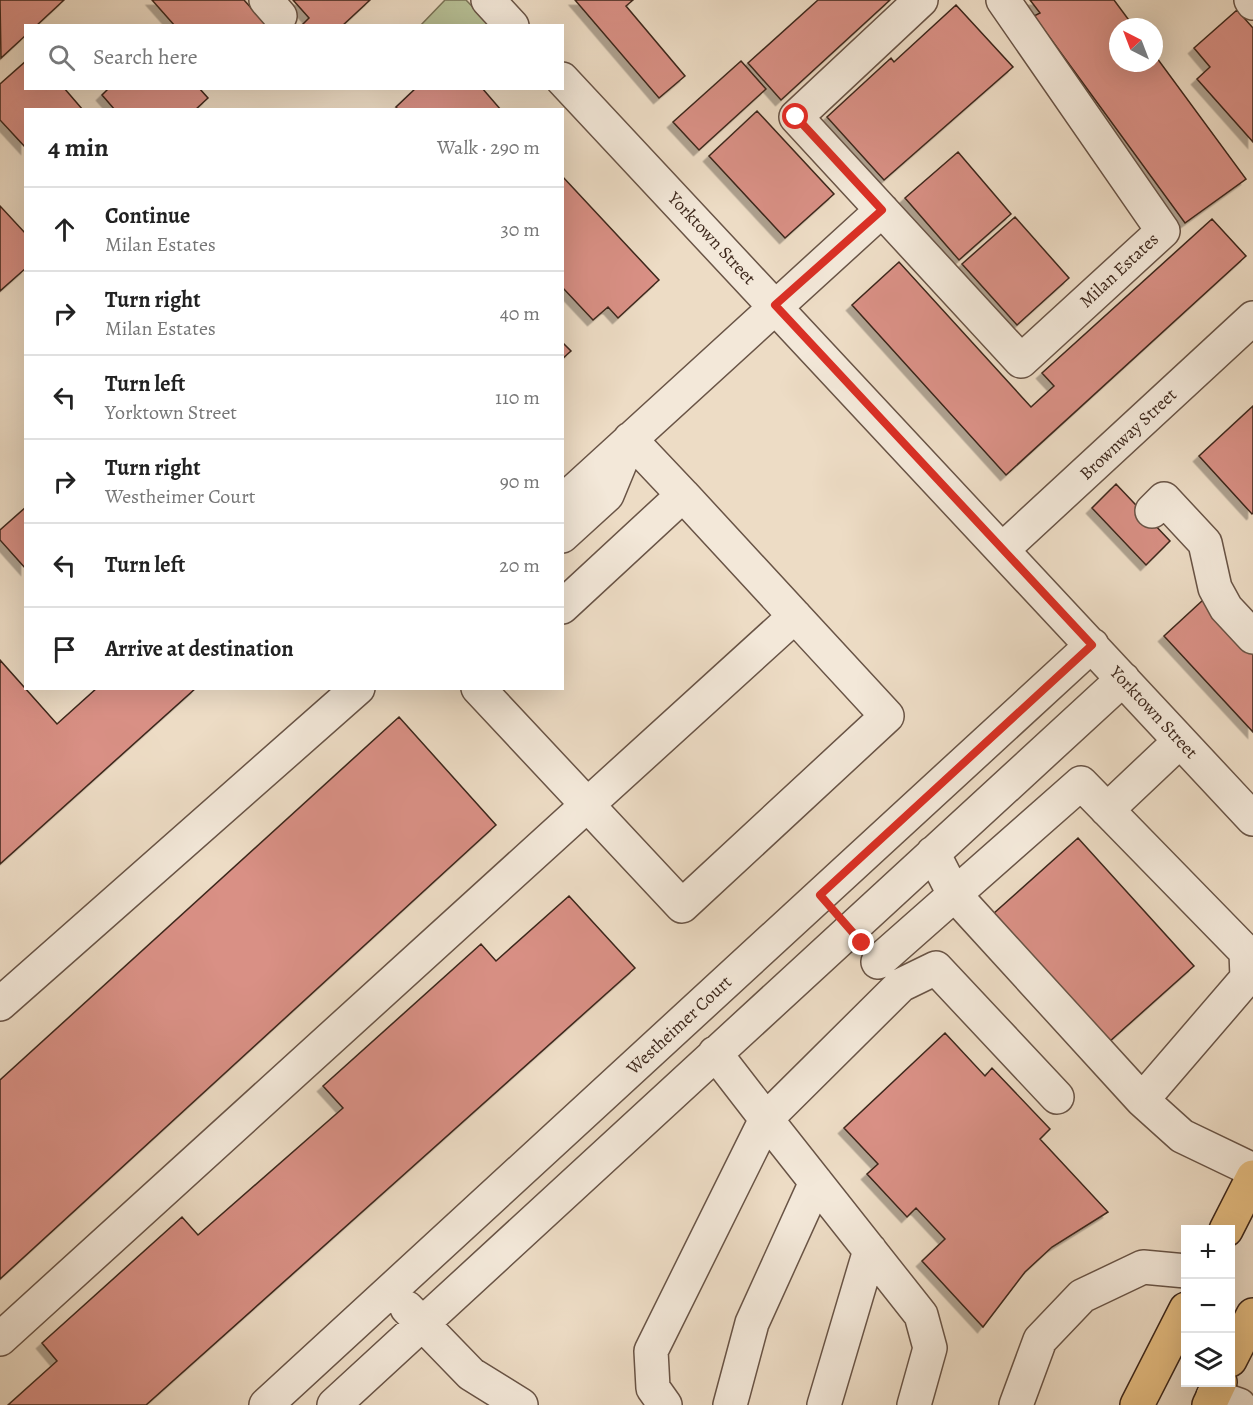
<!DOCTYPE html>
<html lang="en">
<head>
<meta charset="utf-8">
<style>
	:root { --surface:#fff; --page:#f6f6f6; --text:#222; --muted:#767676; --line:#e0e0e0 }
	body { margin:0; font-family:Alegreya,serif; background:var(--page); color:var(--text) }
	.controls { position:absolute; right:18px; bottom:18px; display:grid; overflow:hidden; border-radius:0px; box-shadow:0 6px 24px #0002 }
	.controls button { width:54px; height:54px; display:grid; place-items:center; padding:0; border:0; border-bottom:2px solid var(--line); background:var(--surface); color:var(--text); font:30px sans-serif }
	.compass { position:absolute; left:1109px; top:18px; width:54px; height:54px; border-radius:50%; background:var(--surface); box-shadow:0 6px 24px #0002; rotate:318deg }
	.stop { position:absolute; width:18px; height:18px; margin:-14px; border:4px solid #d93025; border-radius:50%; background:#fff }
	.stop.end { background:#d93025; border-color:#fff; box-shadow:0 2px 6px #0008 }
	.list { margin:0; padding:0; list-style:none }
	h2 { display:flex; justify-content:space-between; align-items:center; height:78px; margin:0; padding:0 24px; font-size:26px }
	h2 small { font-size:20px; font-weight:400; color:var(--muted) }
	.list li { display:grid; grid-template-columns:39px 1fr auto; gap:18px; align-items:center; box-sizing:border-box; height:84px; padding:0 24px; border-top:2px solid var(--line) }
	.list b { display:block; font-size:22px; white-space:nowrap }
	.list p { margin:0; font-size:20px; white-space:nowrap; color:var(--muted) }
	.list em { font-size:20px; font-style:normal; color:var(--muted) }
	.icon { flex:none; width:33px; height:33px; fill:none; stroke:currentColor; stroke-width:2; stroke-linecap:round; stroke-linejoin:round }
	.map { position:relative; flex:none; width:1253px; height:1405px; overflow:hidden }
	.search { position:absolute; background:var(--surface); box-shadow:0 6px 24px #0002; left:24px; top:24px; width:540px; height:66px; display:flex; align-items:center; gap:15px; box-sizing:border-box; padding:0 21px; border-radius:0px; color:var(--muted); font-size:22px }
	.panel { position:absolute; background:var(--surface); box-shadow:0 6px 24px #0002; left:24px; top:108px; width:540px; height:582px; border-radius:0px }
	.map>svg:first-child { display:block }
	.green { fill:#b7c096; stroke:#7a7458; stroke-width:1.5 }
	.building { fill:#d99085; stroke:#3d271b; stroke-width:1.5; filter:url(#shadow) }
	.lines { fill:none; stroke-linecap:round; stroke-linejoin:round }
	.minor-casing { stroke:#695446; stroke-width:36 }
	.major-casing { stroke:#3d271b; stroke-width:36 }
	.minor { stroke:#f3e8d9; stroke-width:33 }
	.major { stroke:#e6be82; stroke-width:33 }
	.route { stroke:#d93025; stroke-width:8 }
	.labels { text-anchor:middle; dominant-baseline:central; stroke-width:5; stroke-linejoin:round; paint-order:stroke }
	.street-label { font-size:18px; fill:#3d271b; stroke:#f3e8d9 }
</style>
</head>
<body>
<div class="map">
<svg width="1253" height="1405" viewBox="0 0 1253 1405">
	<defs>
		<filter id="shadow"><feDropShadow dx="-5.5" dy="5.5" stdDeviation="0" flood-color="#0004"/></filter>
	</defs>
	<rect width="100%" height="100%" fill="#eddcc5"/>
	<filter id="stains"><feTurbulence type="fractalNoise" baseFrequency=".00333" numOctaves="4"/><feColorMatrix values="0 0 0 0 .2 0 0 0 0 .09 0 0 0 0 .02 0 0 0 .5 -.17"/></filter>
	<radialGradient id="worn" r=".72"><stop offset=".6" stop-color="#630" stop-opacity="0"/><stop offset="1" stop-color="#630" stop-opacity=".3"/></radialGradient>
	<path class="green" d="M445,0H466L490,25L420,26Z"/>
	<path class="building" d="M0,0H64L36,26H26V35L1,58Z
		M152,0H244L267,26H175Z
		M293,0H370L342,26H301L309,18Z
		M575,0H633L626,6L685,76L659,98Z
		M818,0H890L781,100L748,63Z
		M1030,0H1114L1134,27H1118V63H1154V54L1246,179L1185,223L1034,16L1040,13Z
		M956,5L1013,67L884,180L827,117L891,58L894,62Z
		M1237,10L1253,28V142L1197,79L1210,67L1194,48Z
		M26,61V88H64L83,110H26V148L0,120V84Z
		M741,61L766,89L699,150L673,122Z
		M109,88H199L208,98L195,110H115L102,95Z
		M416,88H482L501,110H399L396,107Z
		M757,111L834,194L785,238L709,156Z
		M958,152L1011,214L959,260L905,198Z
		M562,176L659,280L618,318L608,307L593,320L562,287Z
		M0,206L26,234V268L0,291Z
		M1015,217L1069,278L1017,325L962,264Z
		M1212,219L1246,256L1006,475L852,305L899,262L1031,407L1054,386L1042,373Z
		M562,342L571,351L562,359Z
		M1253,406V513L1252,514L1199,456Z
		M1116,484L1170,541L1146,565L1092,508Z
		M26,507V569L0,540V530Z
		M1203,600L1253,654V732L1164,636Z
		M0,660L57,724L97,688H196L0,864Z
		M399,717L496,825L0,1279V1080Z
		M1078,838L1194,966L1109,1042L993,914Z
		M569,896L635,968L146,1405H8L57,1361L42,1343L182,1217L198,1235L343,1108L323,1086L481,944L496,961Z
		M945,1033L985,1076L992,1068L1050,1129L1040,1139L1108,1212L1052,1247L1025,1272L983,1327L922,1261L945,1239L916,1208L907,1217L867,1174L878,1164L844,1128Z"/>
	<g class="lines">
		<defs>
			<path id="minor" d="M266,0L280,16
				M488,0L512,26
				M921,0L796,117L1021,361L1163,231L1003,0
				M1251,0L1253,3
				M562,79L1253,819
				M630,439L683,495
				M562,502L882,210
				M1152,511L1164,499L1205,543L1215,588L1226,608L1253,637
				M562,536L607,495L626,449
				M1003,549L1253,318
				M478,688L682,906L887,716L683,495L562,607
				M1107,810L1180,741
				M878,962L1081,783L1246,952L1247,978L1142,1100L954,894L933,853
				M0,1004L358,688
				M1142,1100L1182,1136L1253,1170
				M407,1308L471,1374L521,1405
				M0,1339L795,616
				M1213,1396L1239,1405
				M266,1405L1092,645
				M334,1405L1123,679
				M665,1405L653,1388L651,1351L766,1119L715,1053
				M730,1405L752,1323L816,1182
				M824,1405L870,1250
				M914,1405L930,1348L921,1315L766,1119L901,985L936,968L1057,1097
				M1016,1405L1040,1340L1082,1296L1143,1267L1186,1271"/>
			<path id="major" d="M1226,1230L1253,1177
				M1230,1360L1253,1315
				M1137,1405L1186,1309
				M1209,1405L1220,1382"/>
		</defs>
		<use href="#minor" class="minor-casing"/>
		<use href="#major" class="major-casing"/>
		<use href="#minor" class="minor"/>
		<use href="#major" class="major"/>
	</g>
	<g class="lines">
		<path class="route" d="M796,117L882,210L775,305L1092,645L820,895L862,943"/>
	</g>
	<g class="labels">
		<g class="street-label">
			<text transform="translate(712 238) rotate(47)">Yorktown Street</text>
			<text transform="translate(1119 270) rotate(-43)">Milan Estates</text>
			<text transform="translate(1128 434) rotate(-43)">Brownway Street</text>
			<text transform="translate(1154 712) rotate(47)">Yorktown Street</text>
			<text transform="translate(679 1025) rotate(-43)">Westheimer Court</text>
		</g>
	</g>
	<rect width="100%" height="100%" filter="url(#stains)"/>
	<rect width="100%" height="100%" fill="url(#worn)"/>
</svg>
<div class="controls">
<button>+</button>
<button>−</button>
<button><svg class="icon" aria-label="layers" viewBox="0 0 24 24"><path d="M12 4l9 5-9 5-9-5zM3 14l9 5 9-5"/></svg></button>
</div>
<svg class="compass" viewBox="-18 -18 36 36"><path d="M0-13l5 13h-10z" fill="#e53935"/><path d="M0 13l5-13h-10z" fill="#767676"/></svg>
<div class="stop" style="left:796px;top:117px"></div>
<div class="stop end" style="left:862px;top:943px"></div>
<div class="search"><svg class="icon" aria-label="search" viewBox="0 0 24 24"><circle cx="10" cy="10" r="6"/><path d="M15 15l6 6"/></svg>Search here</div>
<section class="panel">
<h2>4 min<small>Walk · 290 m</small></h2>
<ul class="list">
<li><svg class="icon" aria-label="ahead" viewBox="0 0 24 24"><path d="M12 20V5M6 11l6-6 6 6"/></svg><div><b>Continue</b><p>Milan Estates</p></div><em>30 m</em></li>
<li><svg class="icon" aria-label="right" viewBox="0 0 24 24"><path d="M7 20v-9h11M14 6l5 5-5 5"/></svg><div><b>Turn right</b><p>Milan Estates</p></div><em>40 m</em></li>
<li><svg class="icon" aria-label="left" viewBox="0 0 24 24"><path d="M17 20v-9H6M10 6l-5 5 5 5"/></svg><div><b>Turn left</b><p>Yorktown Street</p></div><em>110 m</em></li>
<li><svg class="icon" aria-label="right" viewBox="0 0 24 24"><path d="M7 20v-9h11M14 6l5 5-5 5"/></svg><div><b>Turn right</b><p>Westheimer Court</p></div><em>90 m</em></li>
<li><svg class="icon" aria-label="left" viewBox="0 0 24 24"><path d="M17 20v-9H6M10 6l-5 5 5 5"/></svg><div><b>Turn left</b></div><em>20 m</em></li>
<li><svg class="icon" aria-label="arrive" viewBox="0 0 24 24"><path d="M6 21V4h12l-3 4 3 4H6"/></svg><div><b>Arrive at destination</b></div></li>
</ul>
</section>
</div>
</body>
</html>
